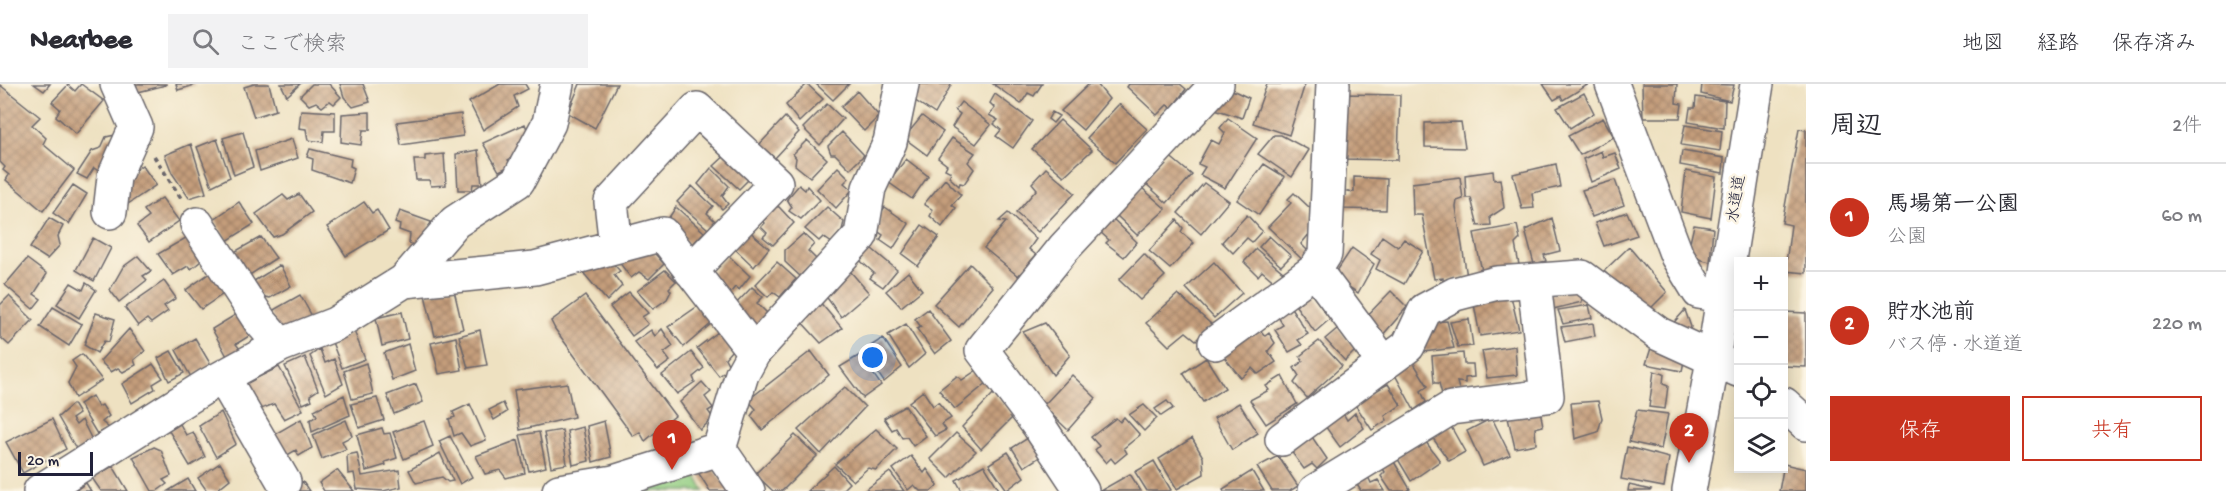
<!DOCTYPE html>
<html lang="ja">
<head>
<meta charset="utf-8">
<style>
	:root { --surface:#fff; --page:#f2f2f3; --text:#2b2b33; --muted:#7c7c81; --line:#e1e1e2; --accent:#c8321e }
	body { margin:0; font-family:"Gochi Hand","Klee One",sans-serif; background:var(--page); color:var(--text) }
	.controls { position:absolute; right:18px; bottom:18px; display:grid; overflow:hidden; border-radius:0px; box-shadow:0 3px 15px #0003 }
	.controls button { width:54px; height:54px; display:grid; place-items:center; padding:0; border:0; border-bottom:2px solid var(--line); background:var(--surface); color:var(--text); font:30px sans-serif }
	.scale { position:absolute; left:18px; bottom:15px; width:75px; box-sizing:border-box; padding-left:6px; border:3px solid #22223b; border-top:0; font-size:16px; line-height:21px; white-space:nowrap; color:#22223b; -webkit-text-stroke:4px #fcf5e5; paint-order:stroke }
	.you { position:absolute; left:873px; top:274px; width:21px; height:21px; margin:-15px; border:4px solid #fff; border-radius:50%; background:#1a73e8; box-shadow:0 0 0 9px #1a73e833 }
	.badge { display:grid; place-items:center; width:39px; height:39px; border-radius:50%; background:var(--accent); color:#fff; font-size:20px; font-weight:700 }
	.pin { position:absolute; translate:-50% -50px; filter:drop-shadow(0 2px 3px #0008) }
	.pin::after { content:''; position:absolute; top:32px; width:21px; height:18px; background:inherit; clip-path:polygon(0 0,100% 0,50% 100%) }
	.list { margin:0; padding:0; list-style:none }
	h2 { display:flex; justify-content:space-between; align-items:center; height:78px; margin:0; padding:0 24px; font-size:26px }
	h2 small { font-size:20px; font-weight:400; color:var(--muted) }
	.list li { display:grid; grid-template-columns:39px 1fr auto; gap:18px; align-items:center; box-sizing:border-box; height:108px; padding:0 24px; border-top:2px solid var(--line) }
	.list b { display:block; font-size:22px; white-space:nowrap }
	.list p { margin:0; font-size:20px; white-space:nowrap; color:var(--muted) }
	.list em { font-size:20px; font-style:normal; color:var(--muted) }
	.actions { display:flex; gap:12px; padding:18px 24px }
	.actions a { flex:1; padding:14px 0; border:2px solid var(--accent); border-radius:0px; text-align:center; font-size:21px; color:var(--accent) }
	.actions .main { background:var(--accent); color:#fff }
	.icon { flex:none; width:33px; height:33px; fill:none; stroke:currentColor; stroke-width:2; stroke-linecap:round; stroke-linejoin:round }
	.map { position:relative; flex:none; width:1806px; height:407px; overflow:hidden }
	header { display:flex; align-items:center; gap:36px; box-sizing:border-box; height:84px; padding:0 30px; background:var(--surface); border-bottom:2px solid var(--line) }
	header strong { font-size:28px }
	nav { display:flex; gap:33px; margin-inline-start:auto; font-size:21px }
	.search { width:420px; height:54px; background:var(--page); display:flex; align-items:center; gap:15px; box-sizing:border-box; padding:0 21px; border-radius:0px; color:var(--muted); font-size:22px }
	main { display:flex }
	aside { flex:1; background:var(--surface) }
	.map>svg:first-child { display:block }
	.park { fill:url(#park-crowns); stroke:#5a785e; stroke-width:1.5 }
	.building { fill:url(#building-cross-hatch) }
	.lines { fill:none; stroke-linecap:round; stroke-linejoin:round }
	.minor-casing { stroke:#69656a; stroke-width:36 }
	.major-casing { stroke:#69656a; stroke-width:36 }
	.path { stroke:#69656a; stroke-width:4; stroke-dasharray:4.5 4.5; stroke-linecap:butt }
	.minor { stroke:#fff; stroke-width:33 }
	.major { stroke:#fff; stroke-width:33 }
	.labels { text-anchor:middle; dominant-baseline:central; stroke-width:5; stroke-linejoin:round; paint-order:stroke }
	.street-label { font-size:16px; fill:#22223b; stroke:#fcf5e5 }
</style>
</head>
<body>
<header>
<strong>Nearbee</strong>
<div class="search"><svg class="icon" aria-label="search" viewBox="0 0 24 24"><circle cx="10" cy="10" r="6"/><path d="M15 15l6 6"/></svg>ここで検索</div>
<nav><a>地図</a><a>経路</a><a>保存済み</a></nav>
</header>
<main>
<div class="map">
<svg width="1806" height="407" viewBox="0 0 1806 407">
	<defs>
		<pattern id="park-crowns" width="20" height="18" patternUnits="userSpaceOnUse" patternTransform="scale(1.5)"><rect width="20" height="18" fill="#91cd82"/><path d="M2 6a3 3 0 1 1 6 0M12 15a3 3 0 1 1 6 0" fill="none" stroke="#7db071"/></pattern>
		<pattern id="building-cross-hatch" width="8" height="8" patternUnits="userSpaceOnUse" patternTransform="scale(1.5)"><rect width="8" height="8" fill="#c59e7b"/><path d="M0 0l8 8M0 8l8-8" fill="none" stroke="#a08066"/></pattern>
	</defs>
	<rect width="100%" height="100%" fill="#fcf5e5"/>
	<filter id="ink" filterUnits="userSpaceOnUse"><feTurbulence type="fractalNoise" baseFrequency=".0167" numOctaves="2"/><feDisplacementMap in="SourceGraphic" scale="12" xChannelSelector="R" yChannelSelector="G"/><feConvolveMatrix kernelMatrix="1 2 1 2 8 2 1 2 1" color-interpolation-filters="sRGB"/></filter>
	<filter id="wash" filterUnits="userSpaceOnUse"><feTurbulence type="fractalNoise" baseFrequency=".008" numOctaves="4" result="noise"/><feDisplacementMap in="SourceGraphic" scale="24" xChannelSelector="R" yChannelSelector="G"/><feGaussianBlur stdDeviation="1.35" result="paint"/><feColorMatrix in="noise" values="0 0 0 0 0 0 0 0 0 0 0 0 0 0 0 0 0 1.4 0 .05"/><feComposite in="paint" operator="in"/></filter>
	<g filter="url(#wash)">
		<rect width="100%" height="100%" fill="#eee1c1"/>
		<path class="park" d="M687,375L704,407H621Z"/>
		<g id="blocks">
			<path class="building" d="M34,0H50L44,7Z
				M81,0L104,17L76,50L56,32L60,25L52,18L68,1L75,7Z
				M136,0H166V1L138,8Z
				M176,0H195V1L178,6Z
				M254,0H269L276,26L254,33L244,3Z
				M281,0H300L287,12Z
				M312,0H329L341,13L334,20L330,17L322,23L316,18L309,21L300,12Z
				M340,0H363L370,18L353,23L344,13Z
				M500,0H525L528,5L514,12L518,23L483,46L469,18Z
				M580,0H617L595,44L568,29Z
				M807,0L823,15L799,38L786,21Z
				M816,0H849L833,16Z
				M915,0H950L951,1L935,30L908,12Z
				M993,0H1042L1034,12L1028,9L1021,20Z
				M1089,0H1097L1109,15L1083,46L1061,27Z
				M1129,0H1180L1186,5L1172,24L1167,21L1157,31L1127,3Z
				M1267,0H1305L1289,51L1253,39Z
				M1543,0H1589L1563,16L1561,12L1554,16Z
				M1642,0H1677L1676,19L1682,20L1680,34H1643Z
				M1702,0L1734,1L1730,17L1701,10Z
				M0,1L40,33L32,41L46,54L43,60L74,86L43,127L6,96L9,91L3,86L5,83L0,78Z
				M1230,5L1249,14L1242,34L1215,25L1219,12L1227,14Z
				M857,7L879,32L864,47L841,23Z
				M1584,9L1594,29L1570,44L1557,24Z
				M995,10L1032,37L1013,64L996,52L1001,46L994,40L998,36L989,31L995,24L990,19Z
				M1342,10L1400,11L1398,76L1340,75Z
				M1696,13L1725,17L1724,44L1688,38L1690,24H1695Z
				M961,18L991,41L976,60L952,43L960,30L955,26Z
				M827,20L843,35L820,61L803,44Z
				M1119,20L1147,45L1115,79L1087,54Z
				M301,26L335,28V47H324L323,58L308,56L306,45L299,44Z
				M370,28V46H363L361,61L341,58L342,30Z
				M1052,28L1059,32L1053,39L1048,35Z
				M461,30L463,52L401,61L397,38Z
				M922,32L943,48L927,71L904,54Z
				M785,33L799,48L775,74L759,61Z
				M1228,34L1257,54L1225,104L1200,91L1205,83L1198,80L1211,56L1219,60L1225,49L1220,44Z
				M1603,34L1614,53L1580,71L1568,52Z
				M1060,36L1092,66L1064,92L1032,65Z
				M1461,38L1465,64L1425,63V39Z
				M525,40L531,56L519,70L508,76L512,81L499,87L483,59Z
				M1685,41L1722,47L1720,67L1681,61Z
				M1799,45L1806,46V189L1785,187L1791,141L1782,139Z
				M243,48L253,83L234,91L223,54Z
				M842,48L864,71L850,85L835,70H831L828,62Z
				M115,51L104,91L94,84L87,95L77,90L92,67L101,64L106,53Z
				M1274,51H1281L1309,66L1292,93L1258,70Z
				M952,54L975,69L968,78L974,85L964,100L960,99L959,102L949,93L951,88L945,85L947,81L938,74Z
				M217,55L230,93L212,102L197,63Z
				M292,55L298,74L260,87L255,67Z
				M807,56L827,75L810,93L795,81L796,74L793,70Z
				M191,60L206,109L189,114L172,89L165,71Z
				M310,65L351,75L350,82L354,84L350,99L312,86L313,75L307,73Z
				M478,66L482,100H473L472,106H458L456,70Z
				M1601,67L1603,73L1615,69L1621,85L1591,98L1583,75Z
				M1682,67L1724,74L1723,89L1680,81Z
				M729,68L753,91L739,105L714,82Z
				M444,70L446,101L431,102L429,96H416L414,76H425V72Z
				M1167,70L1192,91L1167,119L1143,97Z
				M906,75L928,92L912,115L888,98Z
				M1264,80L1285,93L1259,131L1237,116Z
				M1556,80L1560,103L1532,109L1534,124L1522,125L1513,90Z
				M142,81L156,101L128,120L120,106L125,94Z
				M838,83L849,94L844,99L852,106L836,124L817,105Z
				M711,84L729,102L722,112L728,120L722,125L698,100Z
				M1046,84L1075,109L1038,148L1016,129L1037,105L1032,99Z
				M1493,87L1494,96L1500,95L1504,124L1490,133L1491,141L1478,142L1471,114H1466L1465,91Z
				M1686,87L1716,93L1711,134L1681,128Z
				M1354,93L1387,95L1386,126L1343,125L1342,106L1354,108Z
				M1460,93L1463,115L1457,117L1456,123L1467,193L1443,198V194L1434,195L1422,131H1413L1412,99Z
				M945,95L961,111L952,121L956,124L942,143L930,132L933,126L924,120Z
				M1615,96L1624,121L1592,133L1582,106Z
				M1204,99L1229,117L1201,150L1178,129Z
				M73,101L87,110L69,140L53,129Z
				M799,101L805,106L807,102L820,116L801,135L789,127L792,123L787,115Z
				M692,102L713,122L707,129L715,137L708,145L677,118Z
				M1142,104L1166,125L1137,151L1115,130Z
				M1294,109L1311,125L1315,143L1301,160L1315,174L1309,182L1268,143L1291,119L1288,115Z
				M299,110L312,128L282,150L273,153L256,130L283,111L288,116Z
				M162,114L179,137L149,158L137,142L149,133L144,126Z
				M239,118L254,140L227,157L214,135Z
				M364,118L372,129L377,126L389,146L346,172L327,143Z
				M770,122L779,123L794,139L773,161L763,153L767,149L761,143L765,139L760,134Z
				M676,123L704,148L691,162L666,138Z
				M827,123L844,138L842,146L832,159L823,153L819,157L805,145Z
				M885,123L909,140L893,165L880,156L883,151L876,146L880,140L878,132Z
				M400,127L431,138L423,166L409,159L410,150L399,146L400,141L395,139Z
				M1627,128L1637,151L1604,162L1595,139Z
				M1008,129L1036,155L1029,165L1036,171L1018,192L984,164L1006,138L999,137Z
				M1247,131L1262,147L1252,158L1247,154L1233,169L1222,158Z
				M1111,133L1137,158L1124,173L1106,159L1109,156L1098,146Z
				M49,134L63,142L58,152L60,161L47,175L30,164Z
				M1552,134L1560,167L1544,171L1546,177L1534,180L1525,146Z
				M1177,136L1183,144L1181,148L1194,159L1170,185L1149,167Z
				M922,141L939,153L918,182L902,170Z
				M1517,141L1520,155L1515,160L1520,186L1483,192L1474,149Z
				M1694,141L1713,144L1710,178L1695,174L1689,163Z
				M748,146L769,164L754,183L733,163Z
				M803,150L814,160L808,167L817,176L800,192L785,178V166Z
				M191,151L206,173L191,185L188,182L173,191L158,170Z
				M1269,152L1291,172L1281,182L1259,163Z
				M1382,152L1398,163L1404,155L1423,167L1404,200L1376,185L1380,176L1371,170Z
				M261,153L276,174L245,194L229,171Z
				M93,154L111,164L94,197L76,186Z
				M865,159L897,186L883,203L870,194L874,189L855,172Z
				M649,163L664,180L649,195L639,188L631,194L619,178Z
				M1629,163L1667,208L1646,229L1604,187Z
				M1352,164L1374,180L1358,209L1333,193Z
				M1256,165L1284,189L1277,200L1262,187L1258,192L1244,178Z
				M1144,170L1165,192L1140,216L1119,196Z
				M728,171L750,192L739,206L735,203L727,213L708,193Z
				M138,172L151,187L143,192L147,196L119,218L110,206L123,183Z
				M607,173L620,187L614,191L622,202L607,217L581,186Z
				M27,175L47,190L34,210L41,215L33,225L5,201Z
				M777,178L796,195L780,213L773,208L768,213L755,201Z
				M1214,178L1242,209L1214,234L1186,204Z
				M970,180L993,203L959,243L934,220Z
				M280,181L291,202L270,214L260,212L249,200Z
				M214,186L226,208L201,225L186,206Z
				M665,186L676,197L669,204L671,207L667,215L653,225L637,207Z
				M850,187L869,209L841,233L825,211Z
				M908,188L922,206L901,223L886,207Z
				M164,197L176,214L164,222L168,227L151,239L147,235L138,242L125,224Z
				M71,199L83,206L86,199L96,206L79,234L57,220Z
				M453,202L463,245L435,252L425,211Z
				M752,203L763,213L757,219L768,230L752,248L731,225Z
				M1580,205L1582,218L1545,227L1542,211Z
				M1391,207L1407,223L1375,260L1359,240Z
				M629,208L648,229L642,233L648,240L632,252L610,223Z
				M1510,208L1519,246L1480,252L1473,215Z
				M1311,209L1330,235L1315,248L1296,222Z
				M1178,210L1212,241L1196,256L1186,248L1169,262L1146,239Z
				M300,211L313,234L280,251L270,228Z
				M9,212L33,236L9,261L0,253V221Z
				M585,212L675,332L645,357L640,348L633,352L555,245L551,237Z
				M818,216L842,244L821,259L799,235Z
				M1589,221L1592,234L1563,240L1558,226Z
				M698,222L712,239L684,263L668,243Z
				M1290,222L1308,250L1298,256L1302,261L1289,268L1275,246L1283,241L1277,231Z
				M53,223L82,240L69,262L40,243Z
				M928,225L951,257L935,270L917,245L921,243L915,235Z
				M1685,226L1691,243L1687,250L1668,245Z
				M240,228L254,249L236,260L240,265L228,274L212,245Z
				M402,228L408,255L382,262L376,234Z
				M1784,228L1806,229V283L1784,282Z
				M96,229L115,235L109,258L104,257L97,269L84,261Z
				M1469,235L1473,262L1458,263L1450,238Z
				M1447,237L1454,264L1424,268L1422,253L1432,238Z
				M1045,239L1070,271L1053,291L1023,248Z
				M1593,239L1595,252L1565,258L1561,243Z
				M906,240L925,270L909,284L888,251Z
				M1338,244L1356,266L1345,277L1325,255Z
				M1736,244L1738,245V272L1731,270Z
				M129,245L145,267L134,276L136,281L123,288L118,284L111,288L100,277Z
				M662,245L673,262L664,269L670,277L658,286L634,258L651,246L655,252Z
				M1253,245L1257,249L1261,247L1265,252L1269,249L1275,259L1268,267L1276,278L1258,290L1252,284L1241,294L1221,269Z
				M480,246L487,281L468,284L459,252Z
				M354,247L365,275L342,284L332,258Z
				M718,248L732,266L725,274L730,284L719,292L697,264Z
				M456,253L462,286L439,290L431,259Z
				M195,254L211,281L191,293L176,266Z
				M883,254L902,283L884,298L863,267Z
				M1319,257L1342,282L1307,314L1294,299L1299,292L1294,284L1303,277L1300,272Z
				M408,260L415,287L392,296L384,269Z
				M1515,262L1517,291L1487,294L1482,267Z
				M1651,264L1685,272L1682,287L1646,280Z
				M320,265L325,279L334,275L343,300L326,310L310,272Z
				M171,267L184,289L169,297L158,274Z
				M811,267L829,291L762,346L751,332L756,325L748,316Z
				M691,268L704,284L693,293L695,298L677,310L662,291Z
				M1463,269L1464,280H1473L1474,293L1465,294V299L1457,298L1460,309L1442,310L1439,299H1434L1432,272Z
				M82,270L102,296L75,314L68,299L76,283L72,277Z
				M860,271L881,301L863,314L840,283Z
				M305,273L318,306L310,311L312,316L303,320L285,282Z
				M1206,274L1225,304L1203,318L1183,289Z
				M1413,278L1428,302L1421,307L1426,318L1414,326L1393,287Z
				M366,279L373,310L352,315L344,287Z
				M153,280L163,294L153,300L155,305L132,319L122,300Z
				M279,283L303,326L284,335L274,320L258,326L245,300Z
				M977,286L988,298L955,325L939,306L957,292L962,296Z
				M1654,287L1664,290L1663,300L1668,302L1665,325L1649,323Z
				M1072,291L1096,314L1068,346L1043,322Z
				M1282,292L1297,320L1266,340L1250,316L1269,306L1266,302Z
				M702,298L711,308L705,313L713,324L708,327L713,334L700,346L680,318Z
				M567,299L574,333L520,346L514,306Z
				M416,300L423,318L394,330L387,311Z
				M1388,300L1401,321L1385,332L1387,336L1372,346L1354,319Z
				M845,303L865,323L821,370L798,346Z
				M923,307L933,322L938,318L951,334L942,340L946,346L935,352L909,318Z
				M993,310L1014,332L981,365L962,343Z
				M344,311L350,331L312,348L310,336L317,332L314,326Z
				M92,312L98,323L102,321L109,332L102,338L109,344L97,350L79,320Z
				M377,314L384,336L359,344L351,320Z
				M1167,317L1173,324L1161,332L1155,325Z
				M1598,317L1602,334L1598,348L1575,355L1571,319Z
				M503,319L507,328L494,336L489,326Z
				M1239,319L1258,349L1232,366L1214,334Z
				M73,320L79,330L72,335L76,341L82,336L93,358L78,368L58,333Z
				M470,320L486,356L470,362L461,349L454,352L449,335L455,333L453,328Z
				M1144,321L1157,334L1144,347L1129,331Z
				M905,322L926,352L913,362L907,353L902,354L896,344L892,346L884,334Z
				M1540,326L1543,342L1535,344L1536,360L1515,364L1508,334Z
				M1637,326L1668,330L1661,365L1629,358Z
				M221,328L236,360L216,373L199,342Z
				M1343,329L1347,336L1355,329L1364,344L1340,363L1325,342Z
				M1124,333L1140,351L1124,364L1127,369L1115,379L1111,374L1106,379L1095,366L1099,362L1091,353L1116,334L1120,338Z
				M1492,334L1510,371L1483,382L1467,347Z
				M52,335L66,365L23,389L6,358Z
				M301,335L312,364L299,372L296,366L284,373L275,350Z
				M346,336L352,352L342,357L346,365L322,375L313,351Z
				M424,337L433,362L404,375L393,348Z
				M604,337L611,373L593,378L587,342Z
				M180,340L186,351L193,348L205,373L190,382L169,347Z
				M1450,341L1465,368L1449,377L1432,353Z
				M583,343L589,377L573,381L567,347Z
				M382,344L384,350L390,349L397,374L385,378L386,381L366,387L357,351Z
				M876,345L897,365L876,386L868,384L853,397L835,380Z
				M562,346L567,380L551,383L544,349Z
				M539,348L546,383L529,387L520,351Z
				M956,349L976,367L949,394L930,375Z
				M1310,350L1327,375L1317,385L1312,380L1304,385L1288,363Z
				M795,351L817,372L782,407H773L755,390Z
				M450,352L472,393L460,400L439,357Z
				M1031,352L1043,371L1024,383L1012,364Z
				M1192,354L1203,373L1204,390L1177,405L1159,375Z
				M1423,354L1440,377L1411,397L1396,372Z
				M518,356L525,389L506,394L500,386L485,390L476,372Z
				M154,363L161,366L171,392L163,396L167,400L157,407H152L133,373Z
				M1627,363L1669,374L1664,403L1621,395Z
				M1008,368L1024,393L1007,406L989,380Z
				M357,369L362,392L399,386L401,403L383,407L357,405L354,389L348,390L347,371Z
				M440,369L453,397L448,398L442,393L416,399L409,386Z
				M1390,371L1410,405L1407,407H1391L1381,392L1385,388L1379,378Z
				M911,372L924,389L927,385L938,401L931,407H920L914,401L908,406L893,385Z
				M1278,372L1298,402L1290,407H1272L1257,383Z
				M705,375L731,407H710L694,382Z
				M1154,377L1171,406L1169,407H1147L1135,388Z
				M220,379L230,395L219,404L220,407H207L198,394Z
				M1784,380L1806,385V407H1779Z
				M984,381L1000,407H979L973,404L962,407L956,396Z
				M113,382L128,407H101L92,394Z
				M834,382L849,399L841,407H807Z
				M337,386L354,407H324L319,399Z
				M1365,386L1371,399L1378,396L1385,407H1361L1354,396Z
				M1252,387L1264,407H1224L1223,405Z
				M890,388L904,407H864Z
				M1130,390L1141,407H1100Z
				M188,395L195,407H168Z
				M303,398L309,407H291Z
				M86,399L91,407H75Z
				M1629,401L1651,406L1650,407H1628Z"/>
		</g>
	</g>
	<g filter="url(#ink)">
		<use href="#blocks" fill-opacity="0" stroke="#69656a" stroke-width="1.5"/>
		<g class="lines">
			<defs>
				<path id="minor" d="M1612,0L1677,172L1699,208L1722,212
					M110,128L114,93L136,43L117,0
					M197,140L260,237L281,261
					M616,162L611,118L697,25L776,99L691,187
					M1315,186L1384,279
					M404,197L535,184L663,150L754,268
					M1215,259L1315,186L1325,170L1333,0
					M223,293L284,398
					M1784,320L1806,340
					M1282,355L1408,262L1425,226L1455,210L1497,199L1582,193L1659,250L1738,286
					M40,407L208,301L281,261L335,240L404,197L455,138L518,97L549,39L557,0
					M559,407L614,398L719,365
					M748,407L719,365L742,290L754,268L861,151L869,104L890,58L902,0
					M1082,407L1039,342L982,266L1064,164L1217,0
					M1315,407L1451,324L1547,312L1534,198"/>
				<path id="major" d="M1689,407L1713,276L1757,0"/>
			</defs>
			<use href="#minor" class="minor-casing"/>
			<use href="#major" class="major-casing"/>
			<path class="path" d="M154,72L182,116"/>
			<use href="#minor" class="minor"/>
			<use href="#major" class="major"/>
		</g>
	</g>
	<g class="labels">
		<g class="street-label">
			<text transform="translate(1738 115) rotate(-81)">水道道</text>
		</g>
	</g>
</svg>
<div class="controls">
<button>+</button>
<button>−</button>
<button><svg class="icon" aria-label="locate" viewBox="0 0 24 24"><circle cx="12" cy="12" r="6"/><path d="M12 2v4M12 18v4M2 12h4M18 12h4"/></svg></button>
<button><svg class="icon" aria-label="layers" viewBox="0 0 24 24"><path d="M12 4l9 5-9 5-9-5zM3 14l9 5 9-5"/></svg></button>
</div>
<div class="scale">20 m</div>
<div class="you"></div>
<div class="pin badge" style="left:672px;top:386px">1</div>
<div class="pin badge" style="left:1689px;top:379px">2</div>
</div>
<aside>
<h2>周辺<small>2件</small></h2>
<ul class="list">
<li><span class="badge">1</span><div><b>馬場第一公園</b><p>公園</p></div><em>60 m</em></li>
<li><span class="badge">2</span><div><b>貯水池前</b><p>バス停 · 水道道</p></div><em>220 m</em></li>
</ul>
<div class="actions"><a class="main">保存</a><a>共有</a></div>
</aside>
</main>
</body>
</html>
